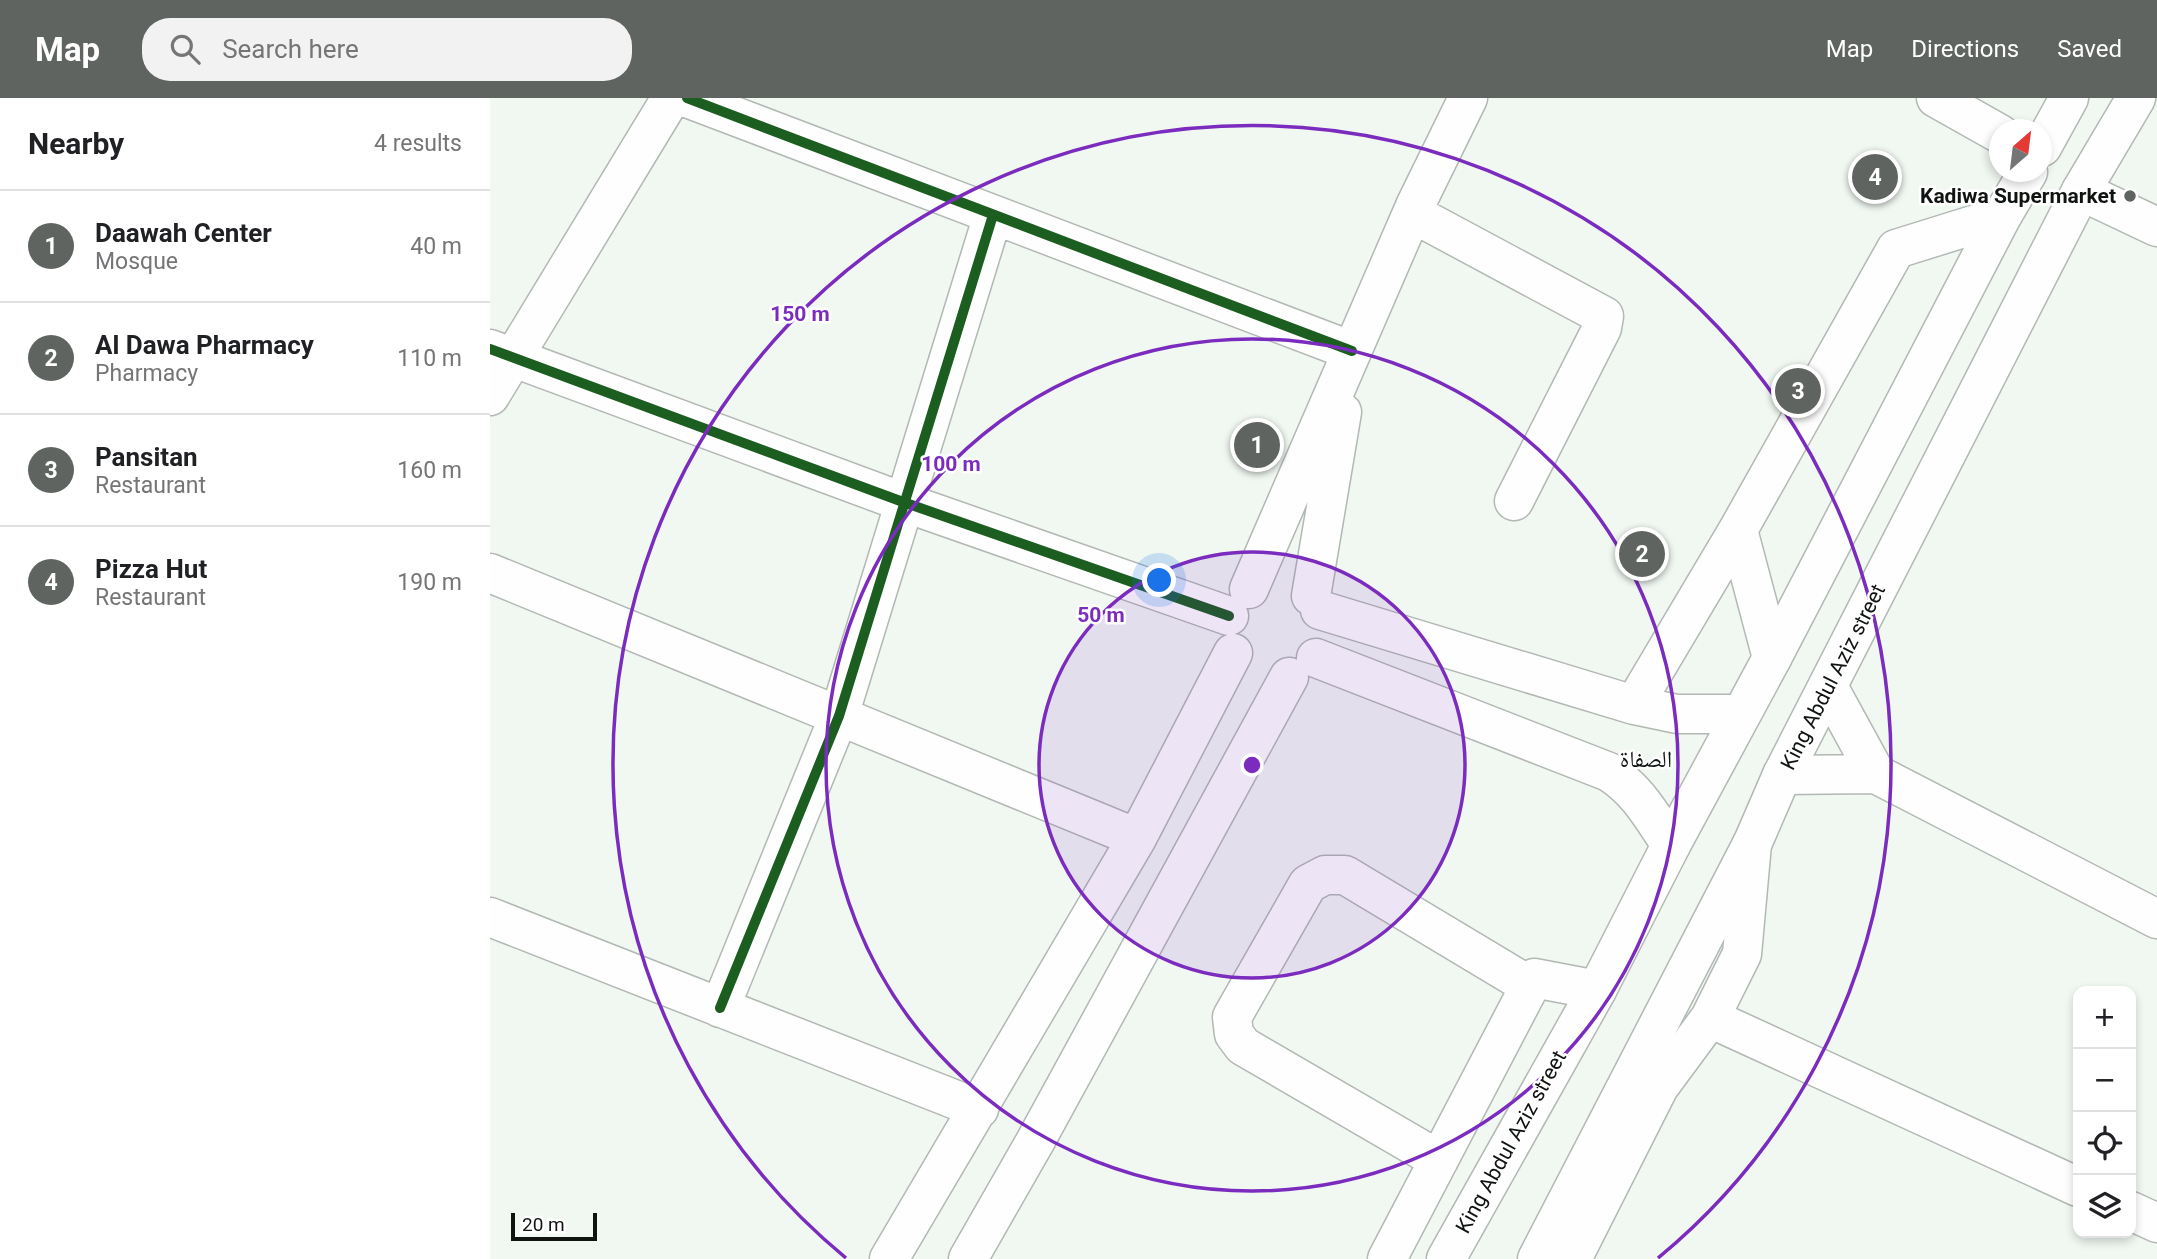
<!DOCTYPE html>
<html lang="en">
<head>
<meta charset="utf-8">
<style>
	:root { --surface:#fff; --page:#f2f2f2; --text:#202124; --muted:#757577; --line:#e0e0e0; --accent:#5f6460 }
	body { margin:0; font-family:Roboto,"Noto Naskh Arabic",sans-serif; background:var(--page); color:var(--text) }
	.controls { position:absolute; right:21px; bottom:21px; display:grid; overflow:hidden; border-radius:14px; box-shadow:0 4px 10px #0003 }
	.controls button { width:63px; height:63px; display:grid; place-items:center; padding:0; border:0; border-bottom:2px solid var(--line); background:var(--surface); color:var(--text); font:35px sans-serif }
	.compass { position:absolute; left:1499px; top:21px; width:63px; height:63px; border-radius:50%; background:var(--surface); box-shadow:0 4px 10px #0003; rotate:28deg }
	.scale { position:absolute; left:21px; bottom:18px; width:86px; box-sizing:border-box; padding-left:7px; border:4px solid #101411; border-top:0; font-size:19px; line-height:24px; white-space:nowrap; color:#101411; -webkit-text-stroke:5px #fff; paint-order:stroke }
	.you { position:absolute; left:670px; top:483px; width:24px; height:24px; margin:-18px; border:5px solid #fff; border-radius:50%; background:#1a73e8; box-shadow:0 0 0 10px #1a73e833 }
	.badge { display:grid; place-items:center; width:46px; height:46px; border-radius:50%; background:var(--accent); color:#fff; font-size:23px; font-weight:700 }
	.pin { position:absolute; translate:-50% -50%; border:4px solid #fff; box-shadow:0 2px 7px #0006 }
	.list { margin:0; padding:0; list-style:none }
	h2 { display:flex; justify-content:space-between; align-items:center; height:91px; margin:0; padding:0 28px; font-size:30px }
	h2 small { font-size:23px; font-weight:400; color:var(--muted) }
	.list li { display:grid; grid-template-columns:46px 1fr auto; gap:21px; align-items:center; box-sizing:border-box; height:112px; padding:0 28px; border-top:2px solid var(--line) }
	.list b { display:block; font-size:26px; white-space:nowrap }
	.list p { margin:0; font-size:23px; white-space:nowrap; color:var(--muted) }
	.list em { font-size:23px; font-style:normal; color:var(--muted) }
	.icon { flex:none; width:38px; height:38px; fill:none; stroke:currentColor; stroke-width:2; stroke-linecap:round; stroke-linejoin:round }
	.map { position:relative; flex:none; width:1667px; height:1161px; overflow:hidden }
	header { display:flex; align-items:center; gap:42px; box-sizing:border-box; height:98px; padding:0 35px; background:var(--accent); color:#fff }
	header strong { font-size:33px }
	nav { display:flex; gap:38px; margin-inline-start:auto; font-size:24px }
	.search { width:490px; height:63px; background:var(--page); display:flex; align-items:center; gap:18px; box-sizing:border-box; padding:0 24px; border-radius:28px; color:var(--muted); font-size:26px }
	main { display:flex }
	aside { flex:1; background:var(--surface) }
	.map>svg:first-child { display:block }
	.lines { fill:none; stroke-linecap:round; stroke-linejoin:round }
	.minor-casing { stroke:#b2b8b3; stroke-width:41 }
	.major-casing { stroke:#b2b8b3; stroke-width:41 }
	.minor { stroke:#fdfefd; stroke-width:38 }
	.major { stroke:#fdfefd; stroke-width:38 }
	.cycleway-casing { stroke:#fff; stroke-width:15 }
	.cycleway { stroke:#1b5e20; stroke-width:10 }
	.ring { fill:none; stroke:#7b2cbf; stroke-width:3.5 }
	.poi-dot { fill:#5f6460; stroke:#fff; stroke-width:2.5 }
	.labels { text-anchor:middle; dominant-baseline:central; stroke-width:5; stroke-linejoin:round; paint-order:stroke }
	.poi-label { font-size:21px; font-weight:bold; fill:#101411; stroke:#fff; text-anchor:end }
	.street-label { font-size:21px; fill:#101411; stroke:#fff }
	.neighbourhood-label { font-size:23px; fill:#101411; stroke:#fff }
	.centre { fill:#7b2cbf; stroke:#fff; stroke-width:3.5 }
	.ring-label { font-size:21px; text-anchor:middle; font-weight:bold; fill:#7b2cbf; stroke:#fff; stroke-width:5; stroke-linejoin:round; paint-order:stroke }
</style>
</head>
<body>
<header>
<strong>Map</strong>
<div class="search"><svg class="icon" aria-label="search" viewBox="0 0 24 24"><circle cx="10" cy="10" r="6"/><path d="M15 15l6 6"/></svg>Search here</div>
<nav><a>Map</a><a>Directions</a><a>Saved</a></nav>
</header>
<main>
<aside>
<h2>Nearby<small>4 results</small></h2>
<ul class="list">
<li><span class="badge">1</span><div><b>Daawah Center</b><p>Mosque</p></div><em>40 m</em></li>
<li><span class="badge">2</span><div><b>Al Dawa Pharmacy</b><p>Pharmacy</p></div><em>110 m</em></li>
<li><span class="badge">3</span><div><b>Pansitan</b><p>Restaurant</p></div><em>160 m</em></li>
<li><span class="badge">4</span><div><b>Pizza Hut</b><p>Restaurant</p></div><em>190 m</em></li>
</ul>
</aside>
<div class="map">
<svg width="1667" height="1161" viewBox="0 0 1667 1161">
	<rect width="100%" height="100%" fill="#f1f8f2"/>
	<g class="lines">
		<defs>
			<path id="minor" d="M197,0L862,253
				M1446,0L1510,36
				M1591,93L1667,129
				M922,115L1114,218L1112,230L1024,403
				M0,251L413,404L739,518
				M0,298L181,0
				M1248,432L1282,560
				M0,475L647,740
				M759,491L926,106L978,0
				M821,498L852,314
				M830,512L1144,607L1187,616H1250
				M826,560L1119,674C1148,692 1162,719 1181,747
				M1339,590L1386,676
				M1144,607L1248,432L1406,151L1512,118
				M1292,677L1386,676L1667,821
				M0,819L489,1011
				M230,910L349,618L503,117
				M1220,920L1588,1089
				M949,1062L753,948L744,936L742,919L818,786L835,777H855L1040,888
				M1641,1113L1667,1125
				M399,1161L647,740L743,555
				M478,1161L546,1042L799,579
				M897,1161L1044,880L1107,892
				M1082,1161L1169,989L1220,920L1252,856L1262,746"/>
			<path id="major" d="M1552,49L1579,0
				M956,1161L1107,892L1181,747L1282,560L1512,118L1538,74
				M1047,1161L1263,744L1292,677L1591,93L1646,0"/>
		</defs>
		<use href="#minor" class="minor-casing"/>
		<use href="#major" class="major-casing"/>
		<use href="#minor" class="minor"/>
		<use href="#major" class="major"/>
		<defs>
			<path id="cycleway" d="M197,0L862,253
				M0,251L413,404L739,518
				M230,910L349,618L503,117"/>
		</defs>
		<use href="#cycleway" class="cycleway-casing"/>
		<use href="#cycleway" class="cycleway"/>
	</g>
	<circle cx="762" cy="667" r="213" fill="#7b2cbf" fill-opacity=".12"/>
	<g class="ring">
		<circle cx="762" cy="667" r="213"/>
		<circle cx="762" cy="667" r="426"/>
		<path d="M356 1160A639 639 0 1 1 1168 1160"/>
	</g>
	<circle class="poi-dot" cx="1640" cy="98" r="7"/>
	<g class="labels">
		<g class="poi-label">
			<text x="1626" y="98">Kadiwa Supermarket</text>
		</g>
		<g class="street-label">
			<text transform="translate(1343 579) rotate(-63)">King Abdul Aziz street</text>
			<text transform="translate(1021 1044) rotate(-61)">King Abdul Aziz street</text>
		</g>
		<g class="neighbourhood-label">
			<text x="1156" y="661">الصفاة</text>
		</g>
	</g>
	<circle cx="762" cy="667" r="10" class="centre"/>
	<g class="ring-label">
		<text x="310" y="223">150 m</text>
		<text x="461" y="373">100 m</text>
		<text x="611" y="524">50 m</text>
	</g>
</svg>
<div class="controls">
<button>+</button>
<button>−</button>
<button><svg class="icon" aria-label="locate" viewBox="0 0 24 24"><circle cx="12" cy="12" r="6"/><path d="M12 2v4M12 18v4M2 12h4M18 12h4"/></svg></button>
<button><svg class="icon" aria-label="layers" viewBox="0 0 24 24"><path d="M12 4l9 5-9 5-9-5zM3 14l9 5 9-5"/></svg></button>
</div>
<svg class="compass" viewBox="-18 -18 36 36"><path d="M0-13l5 13h-10z" fill="#e53935"/><path d="M0 13l5-13h-10z" fill="#757577"/></svg>
<div class="scale">20 m</div>
<div class="you"></div>
<div class="pin badge" style="left:767px;top:347px">1</div>
<div class="pin badge" style="left:1152px;top:456px">2</div>
<div class="pin badge" style="left:1308px;top:293px">3</div>
<div class="pin badge" style="left:1385px;top:79px">4</div>
</div>
</main>
</body>
</html>
